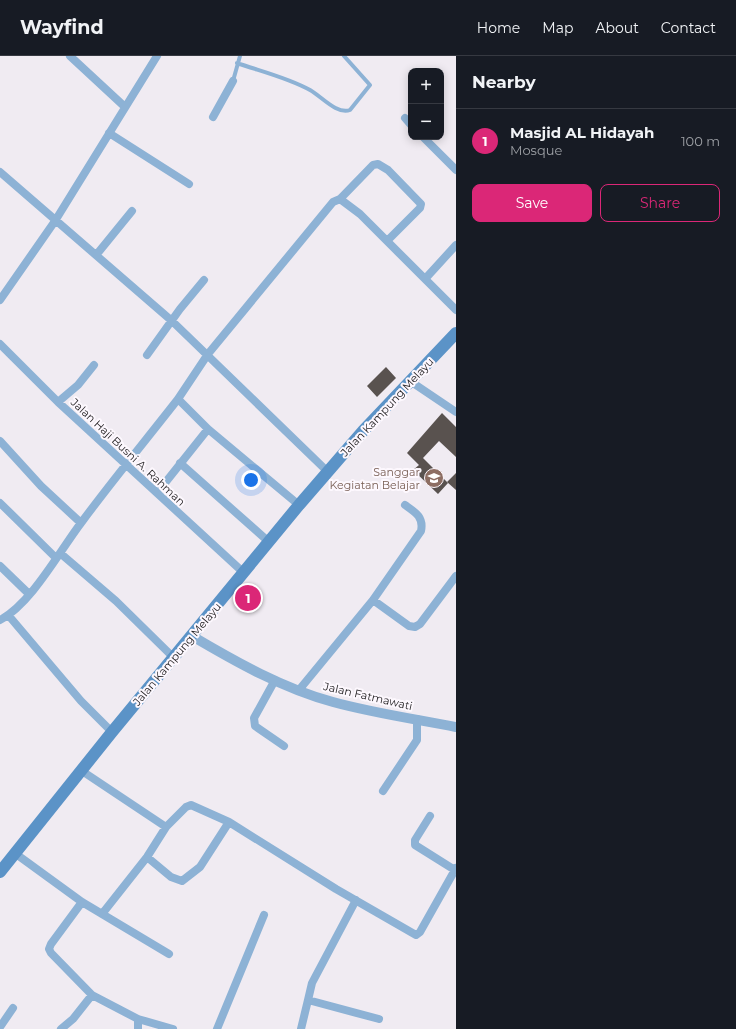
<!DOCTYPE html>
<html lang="en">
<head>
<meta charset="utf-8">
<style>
	:root { --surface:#171b24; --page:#242831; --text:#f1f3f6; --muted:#9ea1a6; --line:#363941; --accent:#db2777 }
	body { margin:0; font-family:Montserrat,sans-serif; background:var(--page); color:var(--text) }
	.controls { position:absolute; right:12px; top:12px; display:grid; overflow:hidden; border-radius:8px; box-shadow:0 2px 10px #0003 }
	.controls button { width:36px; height:36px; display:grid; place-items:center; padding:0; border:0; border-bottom:1px solid var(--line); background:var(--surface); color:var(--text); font:20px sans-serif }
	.you { position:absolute; left:251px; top:424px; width:14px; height:14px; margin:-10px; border:3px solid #fff; border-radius:50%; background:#1a73e8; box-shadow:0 0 0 6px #1a73e833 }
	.badge { display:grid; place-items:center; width:26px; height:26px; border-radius:50%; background:var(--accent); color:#fff; font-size:13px; font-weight:700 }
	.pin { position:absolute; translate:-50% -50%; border:2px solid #fff; box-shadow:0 1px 4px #0006 }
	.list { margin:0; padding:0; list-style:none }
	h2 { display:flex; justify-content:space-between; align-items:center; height:52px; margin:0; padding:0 16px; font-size:17px }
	h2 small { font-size:13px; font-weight:400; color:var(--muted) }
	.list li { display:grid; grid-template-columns:26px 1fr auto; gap:12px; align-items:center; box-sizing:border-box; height:64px; padding:0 16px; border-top:1px solid var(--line) }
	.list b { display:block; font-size:15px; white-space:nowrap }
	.list p { margin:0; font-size:13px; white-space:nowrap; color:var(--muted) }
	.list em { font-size:13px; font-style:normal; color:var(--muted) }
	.actions { display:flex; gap:8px; padding:12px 16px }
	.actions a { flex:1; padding:9px 0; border:1px solid var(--accent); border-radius:8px; text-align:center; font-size:14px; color:var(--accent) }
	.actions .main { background:var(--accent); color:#fff }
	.map { position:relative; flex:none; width:456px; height:973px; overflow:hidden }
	header { display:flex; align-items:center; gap:24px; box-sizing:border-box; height:56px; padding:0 20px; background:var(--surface); border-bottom:1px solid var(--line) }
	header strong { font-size:19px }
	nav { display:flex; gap:22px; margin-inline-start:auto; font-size:14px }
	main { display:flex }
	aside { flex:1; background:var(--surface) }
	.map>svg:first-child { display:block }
	.building { fill:#59524f }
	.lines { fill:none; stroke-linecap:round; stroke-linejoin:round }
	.service { stroke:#8db2d5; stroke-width:4 }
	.minor { stroke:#8db2d5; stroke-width:8 }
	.tertiary { stroke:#8db2d5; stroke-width:10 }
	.secondary { stroke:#5b93c7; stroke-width:12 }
	.labels { text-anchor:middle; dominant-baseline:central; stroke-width:4; stroke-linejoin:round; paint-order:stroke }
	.street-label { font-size:11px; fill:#252325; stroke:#fdf8fe }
	.education-label { font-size:11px; fill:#785e54; stroke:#fdf8fe; text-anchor:end }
</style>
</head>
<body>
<header>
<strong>Wayfind</strong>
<nav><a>Home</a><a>Map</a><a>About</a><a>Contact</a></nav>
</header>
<main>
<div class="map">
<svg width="456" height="973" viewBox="0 0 456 973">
	<rect width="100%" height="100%" fill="#f0ebf2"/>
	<path class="building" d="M386,311L396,322L377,341L367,330Z
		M442,357L456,371V401L439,385L423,402L448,427L438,438L413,414L419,409L407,397Z
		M456,417V434L447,426Z
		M255,531L258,548L241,550L240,535Z"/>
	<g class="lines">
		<path class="service" d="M237,7C260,15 289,22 310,34C321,40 337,59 350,54L370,29L344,0
			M233,25L240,0"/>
		<path class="minor" d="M70,0L125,51
			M213,61L233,25
			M405,62L411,69
			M109,77L189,128
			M423,81L456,114
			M0,116L172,265L328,416
			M340,143L360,158L456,254
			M97,198L132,155
			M425,223L456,189
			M0,244L55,165L157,0
			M0,288L58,346L244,517
			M147,299L180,253L204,224
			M410,325L456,356
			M58,346L78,329L94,309
			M208,373L178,343L208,298L333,146L340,143L373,109L378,108L388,114L421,148L420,152L387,185
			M0,385L41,430L81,467
			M180,407L269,486
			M157,437L208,373L299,449
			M0,447L56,502
			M60,497L116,545L174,602
			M0,510L29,538
			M373,544L409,570L415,571L420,568L456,520
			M9,560L81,645L112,676
			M0,564C31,548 59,496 81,467C112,425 146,384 178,343
			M275,624L254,662L255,670L284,690
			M299,634L373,544L421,475C424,461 415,456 405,449
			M82,715L166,771L186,751L191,749L229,766L336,833L416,879L420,876L456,812
			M383,735L417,684V663
			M430,760L415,784V789L455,814
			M16,798L82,846L169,898
			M147,801L171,821L182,825L200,811L229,766
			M82,846L51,888L49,893L51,897L92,939L138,963L173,973
			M102,858L147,801L166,771
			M308,944L312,927L356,844
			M0,971L13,952
			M61,973L73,963L92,939
			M138,973V963
			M217,973L264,859
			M301,973L308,944L379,963"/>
		<path class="tertiary" d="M192,580C236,606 284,633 333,646C373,657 415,663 456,671"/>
		<path class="secondary" d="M0,816L112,676L299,449L363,375L456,277"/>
	</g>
	<defs>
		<symbol id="school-disc" viewBox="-11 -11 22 22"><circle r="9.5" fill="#8d6e63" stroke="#fdf8fe"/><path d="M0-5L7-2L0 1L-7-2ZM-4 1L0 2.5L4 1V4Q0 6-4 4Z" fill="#fff"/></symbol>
	</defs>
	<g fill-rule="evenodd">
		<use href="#school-disc" x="423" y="411" width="22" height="22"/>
	</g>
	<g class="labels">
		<g class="street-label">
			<text transform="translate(387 351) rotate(-47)">Jalan Kampung Melayu</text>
			<text transform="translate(128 396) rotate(43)">Jalan Haji Busni A. Rahman</text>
			<text transform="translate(177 598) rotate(-50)">Jalan Kampung Melayu</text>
			<text transform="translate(368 640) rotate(13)">Jalan Fatmawati</text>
		</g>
		<g class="education-label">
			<text x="420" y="416">Sanggar<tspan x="420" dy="13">Kegiatan Belajar</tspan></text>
		</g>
	</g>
</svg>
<div class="controls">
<button>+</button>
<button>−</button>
</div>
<div class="you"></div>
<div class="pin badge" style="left:248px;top:542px">1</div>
</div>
<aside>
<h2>Nearby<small></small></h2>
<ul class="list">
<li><span class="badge">1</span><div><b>Masjid AL Hidayah</b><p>Mosque</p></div><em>100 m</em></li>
</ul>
<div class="actions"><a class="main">Save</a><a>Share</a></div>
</aside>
</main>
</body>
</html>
